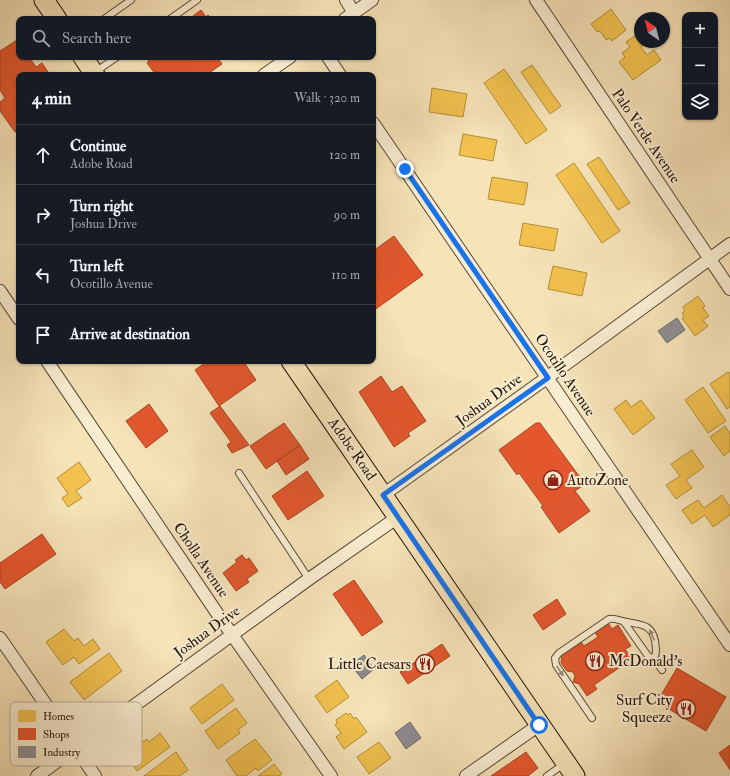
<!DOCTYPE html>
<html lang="en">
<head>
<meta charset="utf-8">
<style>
	:root { --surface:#171b24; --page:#20242c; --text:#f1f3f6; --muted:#9ea1a6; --line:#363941 }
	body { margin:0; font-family:"IM FELL Double Pica",serif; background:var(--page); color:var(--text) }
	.controls { position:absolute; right:12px; top:12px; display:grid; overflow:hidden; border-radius:8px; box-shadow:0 1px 3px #0004 }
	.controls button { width:36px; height:36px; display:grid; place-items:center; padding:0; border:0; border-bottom:1px solid var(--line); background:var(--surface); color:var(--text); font:20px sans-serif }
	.compass { position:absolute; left:634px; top:12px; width:36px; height:36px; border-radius:50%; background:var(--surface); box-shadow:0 1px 3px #0004; rotate:325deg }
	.stop { position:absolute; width:12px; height:12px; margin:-9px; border:3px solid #1a73e8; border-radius:50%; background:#fff }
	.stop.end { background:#1a73e8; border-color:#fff; box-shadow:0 1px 4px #0008 }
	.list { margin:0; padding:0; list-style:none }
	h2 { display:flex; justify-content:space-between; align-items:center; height:52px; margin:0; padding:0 16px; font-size:17px }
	h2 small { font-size:13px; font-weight:400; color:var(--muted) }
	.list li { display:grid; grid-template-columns:26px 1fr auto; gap:12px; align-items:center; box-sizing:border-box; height:60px; padding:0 16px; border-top:1px solid var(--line) }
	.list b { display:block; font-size:15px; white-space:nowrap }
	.list p { margin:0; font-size:13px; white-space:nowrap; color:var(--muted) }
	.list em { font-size:13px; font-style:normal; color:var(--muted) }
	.icon { flex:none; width:22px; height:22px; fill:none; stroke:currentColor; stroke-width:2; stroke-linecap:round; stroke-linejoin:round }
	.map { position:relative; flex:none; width:730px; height:776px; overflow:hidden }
	.search { position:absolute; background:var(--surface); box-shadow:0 1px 3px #0004; left:16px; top:16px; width:360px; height:44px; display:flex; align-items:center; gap:10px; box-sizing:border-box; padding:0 14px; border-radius:8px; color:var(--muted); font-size:15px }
	.panel { position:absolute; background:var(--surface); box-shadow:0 1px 3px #0004; left:16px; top:72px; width:360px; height:292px; border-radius:8px }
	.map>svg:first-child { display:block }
	.homes { fill:#f2c14e; stroke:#b48d39 }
	.shops { fill:#e4572e; stroke:#aa4323 }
	.industry { fill:#8d8d92; stroke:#6d6969 }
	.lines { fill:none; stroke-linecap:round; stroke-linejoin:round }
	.service-casing { stroke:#584835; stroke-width:8 }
	.minor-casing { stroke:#584835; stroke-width:14 }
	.primary-casing { stroke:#231409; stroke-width:21 }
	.service { stroke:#f9edd1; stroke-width:6 }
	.minor { stroke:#f9edd1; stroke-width:12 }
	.primary { stroke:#f6e3b8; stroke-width:19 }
	.oneway { fill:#998b77 }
	.route { stroke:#1a73e8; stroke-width:5 }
	.labels { text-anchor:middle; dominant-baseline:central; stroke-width:4; stroke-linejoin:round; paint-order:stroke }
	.street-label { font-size:15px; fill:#231409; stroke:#f9edd1 }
	.poi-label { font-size:15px; fill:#231409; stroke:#f9edd1; text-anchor:start }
	.key { fill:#f9edd1; stroke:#b9ac95; stroke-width:1 }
	.key-label { font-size:11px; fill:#231409 }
</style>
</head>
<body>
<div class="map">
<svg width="730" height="776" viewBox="0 0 730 776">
	<rect width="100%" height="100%" fill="#f6e3b8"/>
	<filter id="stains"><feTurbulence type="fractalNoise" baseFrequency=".005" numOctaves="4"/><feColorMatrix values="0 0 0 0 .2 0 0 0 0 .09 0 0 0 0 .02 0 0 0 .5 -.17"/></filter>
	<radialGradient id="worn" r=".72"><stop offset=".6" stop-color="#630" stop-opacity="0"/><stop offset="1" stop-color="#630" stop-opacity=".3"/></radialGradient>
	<path class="homes" d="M611,9L626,30L612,41L610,38L606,40L600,31L597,32L591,24Z
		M640,32V42H648L641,47L647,55L654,50L661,60L633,80L619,62L625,57L622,53L630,47L626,42Z
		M532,65L561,106L550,114L521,72Z
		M504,69L547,130L526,144L484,83Z
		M432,88L467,94L463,117L429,112Z
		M463,134L497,140L493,161L459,155Z
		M599,157L630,203L618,210L587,164Z
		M574,163L620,231L602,243L556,175Z
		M492,177L528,183L524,205L488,199Z
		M523,223L558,229L554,251L519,245Z
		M553,266L587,273L582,296L548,289Z
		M698,296L705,306L703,308L709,316L703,320L708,326L695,336L682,318L684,316L682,313L685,311L683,307Z
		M728,372L730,373V407L727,409L710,384Z
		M703,387L726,421L708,433L685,400Z
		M626,400L631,407L641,400L655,418L633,435L614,409Z
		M725,426L730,434V451L724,456L710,437Z
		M692,450L704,467L686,480L692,488L676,499L666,485L680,476L671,464Z
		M79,462L91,480L76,491L82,498L68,507L62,498L68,494L57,478Z
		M722,495L730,507V515L713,527L705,515L692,524L682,510L698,500L704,508Z
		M64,629L74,641L78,638L84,646L93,639L100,649L79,664L74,657L63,665L46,642Z
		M109,653L122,671L84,700L70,682Z
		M337,680L349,697L327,713L315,696Z
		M222,684L234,700L202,724L190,708Z
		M236,708L247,723L238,730L240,733L218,749L205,731Z
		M346,713L348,715L350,713L354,719L356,717L367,732L344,749L336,737L341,733L335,725L337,723L336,720Z
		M160,733L170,747L137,771L126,754L147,739L149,742Z
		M255,739L272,760L258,771L256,768L246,776H237L226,760Z
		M379,742L391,758L369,774L357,757Z
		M176,752L188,770L180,776H144Z
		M274,764L282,774L279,776H258Z"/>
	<path class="shops" d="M201,10L206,17L208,15L211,19H189Z
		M17,40L19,43V57H29L36,67L42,63L50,75H19V130L15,132L0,111V102L5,98L0,90V51Z
		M146,57H224L219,60L222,64L206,75H160L158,73L156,75L147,63L149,61Z
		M394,236L423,275L373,311V251Z
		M208,361H243L256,380L219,406L195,370Z
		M381,376L392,392L402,386L426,421L408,433L410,436L394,447L359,392Z
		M149,404L168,431L146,448L126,421Z
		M220,406L249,445L232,453L227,445L231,442L210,413Z
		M284,423L300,445L266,469L250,446Z
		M536,423H540L585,484L575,491L590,511L559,533L541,507L543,506L519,473L517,475L499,450Z
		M300,445L309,459L286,475L277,461Z
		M307,471L324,496L288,520L272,496Z
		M42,534L56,554L5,589L0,582V563Z
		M242,555L246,560L249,558L258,571L247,579L249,582L236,591L223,573L237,562L235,560Z
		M354,580L383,622L362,636L333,594Z
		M557,599L566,614L543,630L533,615Z
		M608,623L612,629L618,625L631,646L625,649L632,659L594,685L597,689L587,696L579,684L573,682L575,676L573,672L567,671L561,663L562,654L581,642L584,646L598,637L595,632Z
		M442,644L450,656L408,684L400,672Z
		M677,668L726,697L706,731L657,702Z
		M730,745V770L719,753Z
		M526,752L538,768L528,776H491Z"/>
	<path class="industry" d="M677,318L685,330L667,343L658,331Z
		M364,655L374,669L362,679L351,665Z
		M410,722L421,738L406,749L395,733Z"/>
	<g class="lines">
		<defs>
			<path id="service" d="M104,19L131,0
				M170,19L197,0
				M95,72L117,57
				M239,473L309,579
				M624,622L648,656L654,659
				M592,718L556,665L555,658L559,653L609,619C616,618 620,621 627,622C641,625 652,624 655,641C656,648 657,652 654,659L662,670
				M547,776L564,764"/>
			<path id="minor" d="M346,0L354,13
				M536,0L730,289
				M345,19L372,0
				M328,57L340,75
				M264,75L290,57
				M373,123L730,645
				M0,291L19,319
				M47,361L219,616L331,776
				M383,495L548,377L730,244
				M0,638L95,776
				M37,776L309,579L398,517
				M466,776L539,725"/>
			<path id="primary" d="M44,0L57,19
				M83,57L95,75
				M291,361L575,776"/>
		</defs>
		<use href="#service" class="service-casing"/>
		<use href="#minor" class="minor-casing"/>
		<use href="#primary" class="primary-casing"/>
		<use href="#service" class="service"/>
		<use href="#minor" class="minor"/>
		<use href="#primary" class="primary"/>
	</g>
	<defs><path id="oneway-solid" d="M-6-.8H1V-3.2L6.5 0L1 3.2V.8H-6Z"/></defs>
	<g class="oneway">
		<use href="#oneway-solid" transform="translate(652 635) rotate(-114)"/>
		<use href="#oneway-solid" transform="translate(560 671) rotate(56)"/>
	</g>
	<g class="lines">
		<path class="route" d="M405,169L548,378L383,495L539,725"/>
	</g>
	<defs>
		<symbol id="shop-ring" viewBox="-11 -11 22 22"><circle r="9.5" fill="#f9edd1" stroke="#8f2418" stroke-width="1.5"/><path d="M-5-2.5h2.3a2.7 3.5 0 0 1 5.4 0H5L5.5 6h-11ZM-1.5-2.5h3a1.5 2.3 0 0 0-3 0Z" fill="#8f2418"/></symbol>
		<symbol id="restaurant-ring" viewBox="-11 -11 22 22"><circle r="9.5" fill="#f9edd1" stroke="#8f2418" stroke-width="1.5"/><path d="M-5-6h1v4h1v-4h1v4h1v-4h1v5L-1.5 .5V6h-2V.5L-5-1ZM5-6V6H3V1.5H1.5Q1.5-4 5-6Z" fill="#8f2418"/></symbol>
	</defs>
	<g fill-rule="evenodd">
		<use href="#shop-ring" x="542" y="469" width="22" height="22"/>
		<use href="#restaurant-ring" x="584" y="650" width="22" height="22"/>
		<use href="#restaurant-ring" x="414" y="653" width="22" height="22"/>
		<use href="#restaurant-ring" x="675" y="698" width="22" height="22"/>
	</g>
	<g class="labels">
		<g class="street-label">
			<text transform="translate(646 136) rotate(56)">Palo Verde Avenue</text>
			<text transform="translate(565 375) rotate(56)">Ocotillo Avenue</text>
			<text transform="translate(489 400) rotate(-36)">Joshua Drive</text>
			<text transform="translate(352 449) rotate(55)">Adobe Road</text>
			<text transform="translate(201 560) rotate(56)">Cholla Avenue</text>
			<text transform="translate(207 632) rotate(-36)">Joshua Drive</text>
		</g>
		<g class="poi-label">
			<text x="567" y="480">AutoZone</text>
			<text x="609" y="661">McDonald's</text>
			<text x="411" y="664" text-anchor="end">Little Caesars</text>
			<text x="672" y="700" text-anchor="end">Surf City<tspan x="672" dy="17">Squeeze</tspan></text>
		</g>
	</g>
	<rect x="10" y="702" width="132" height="64" rx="6" class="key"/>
	<rect x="18" y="710" width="18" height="12" fill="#f2c14e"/>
	<rect x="18" y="728" width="18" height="12" fill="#e4572e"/>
	<rect x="18" y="746" width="18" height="12" fill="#8d8d92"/>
	<g class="key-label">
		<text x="43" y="720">Homes</text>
		<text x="43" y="738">Shops</text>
		<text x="43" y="756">Industry</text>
	</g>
	<rect width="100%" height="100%" filter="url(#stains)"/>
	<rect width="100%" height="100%" fill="url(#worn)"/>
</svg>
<div class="controls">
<button>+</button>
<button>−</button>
<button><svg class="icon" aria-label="layers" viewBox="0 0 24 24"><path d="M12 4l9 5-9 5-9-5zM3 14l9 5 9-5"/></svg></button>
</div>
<svg class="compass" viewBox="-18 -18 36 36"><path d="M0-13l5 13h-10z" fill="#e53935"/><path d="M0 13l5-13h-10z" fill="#9ea1a6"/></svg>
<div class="stop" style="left:539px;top:725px"></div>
<div class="stop end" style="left:405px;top:169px"></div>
<div class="search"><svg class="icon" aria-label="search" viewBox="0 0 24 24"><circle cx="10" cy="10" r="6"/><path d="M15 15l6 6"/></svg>Search here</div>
<section class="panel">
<h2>4 min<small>Walk · 320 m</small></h2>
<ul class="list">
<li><svg class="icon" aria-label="ahead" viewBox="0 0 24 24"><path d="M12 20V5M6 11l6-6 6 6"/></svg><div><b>Continue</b><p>Adobe Road</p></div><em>120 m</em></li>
<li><svg class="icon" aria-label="right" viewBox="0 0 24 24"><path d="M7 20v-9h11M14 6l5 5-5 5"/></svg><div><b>Turn right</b><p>Joshua Drive</p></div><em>90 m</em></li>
<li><svg class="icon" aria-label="left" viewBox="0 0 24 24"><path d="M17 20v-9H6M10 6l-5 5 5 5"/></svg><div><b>Turn left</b><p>Ocotillo Avenue</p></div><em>110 m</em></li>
<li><svg class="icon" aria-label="arrive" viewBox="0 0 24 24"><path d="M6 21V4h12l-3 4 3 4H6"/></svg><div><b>Arrive at destination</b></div></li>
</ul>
</section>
</div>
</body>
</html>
